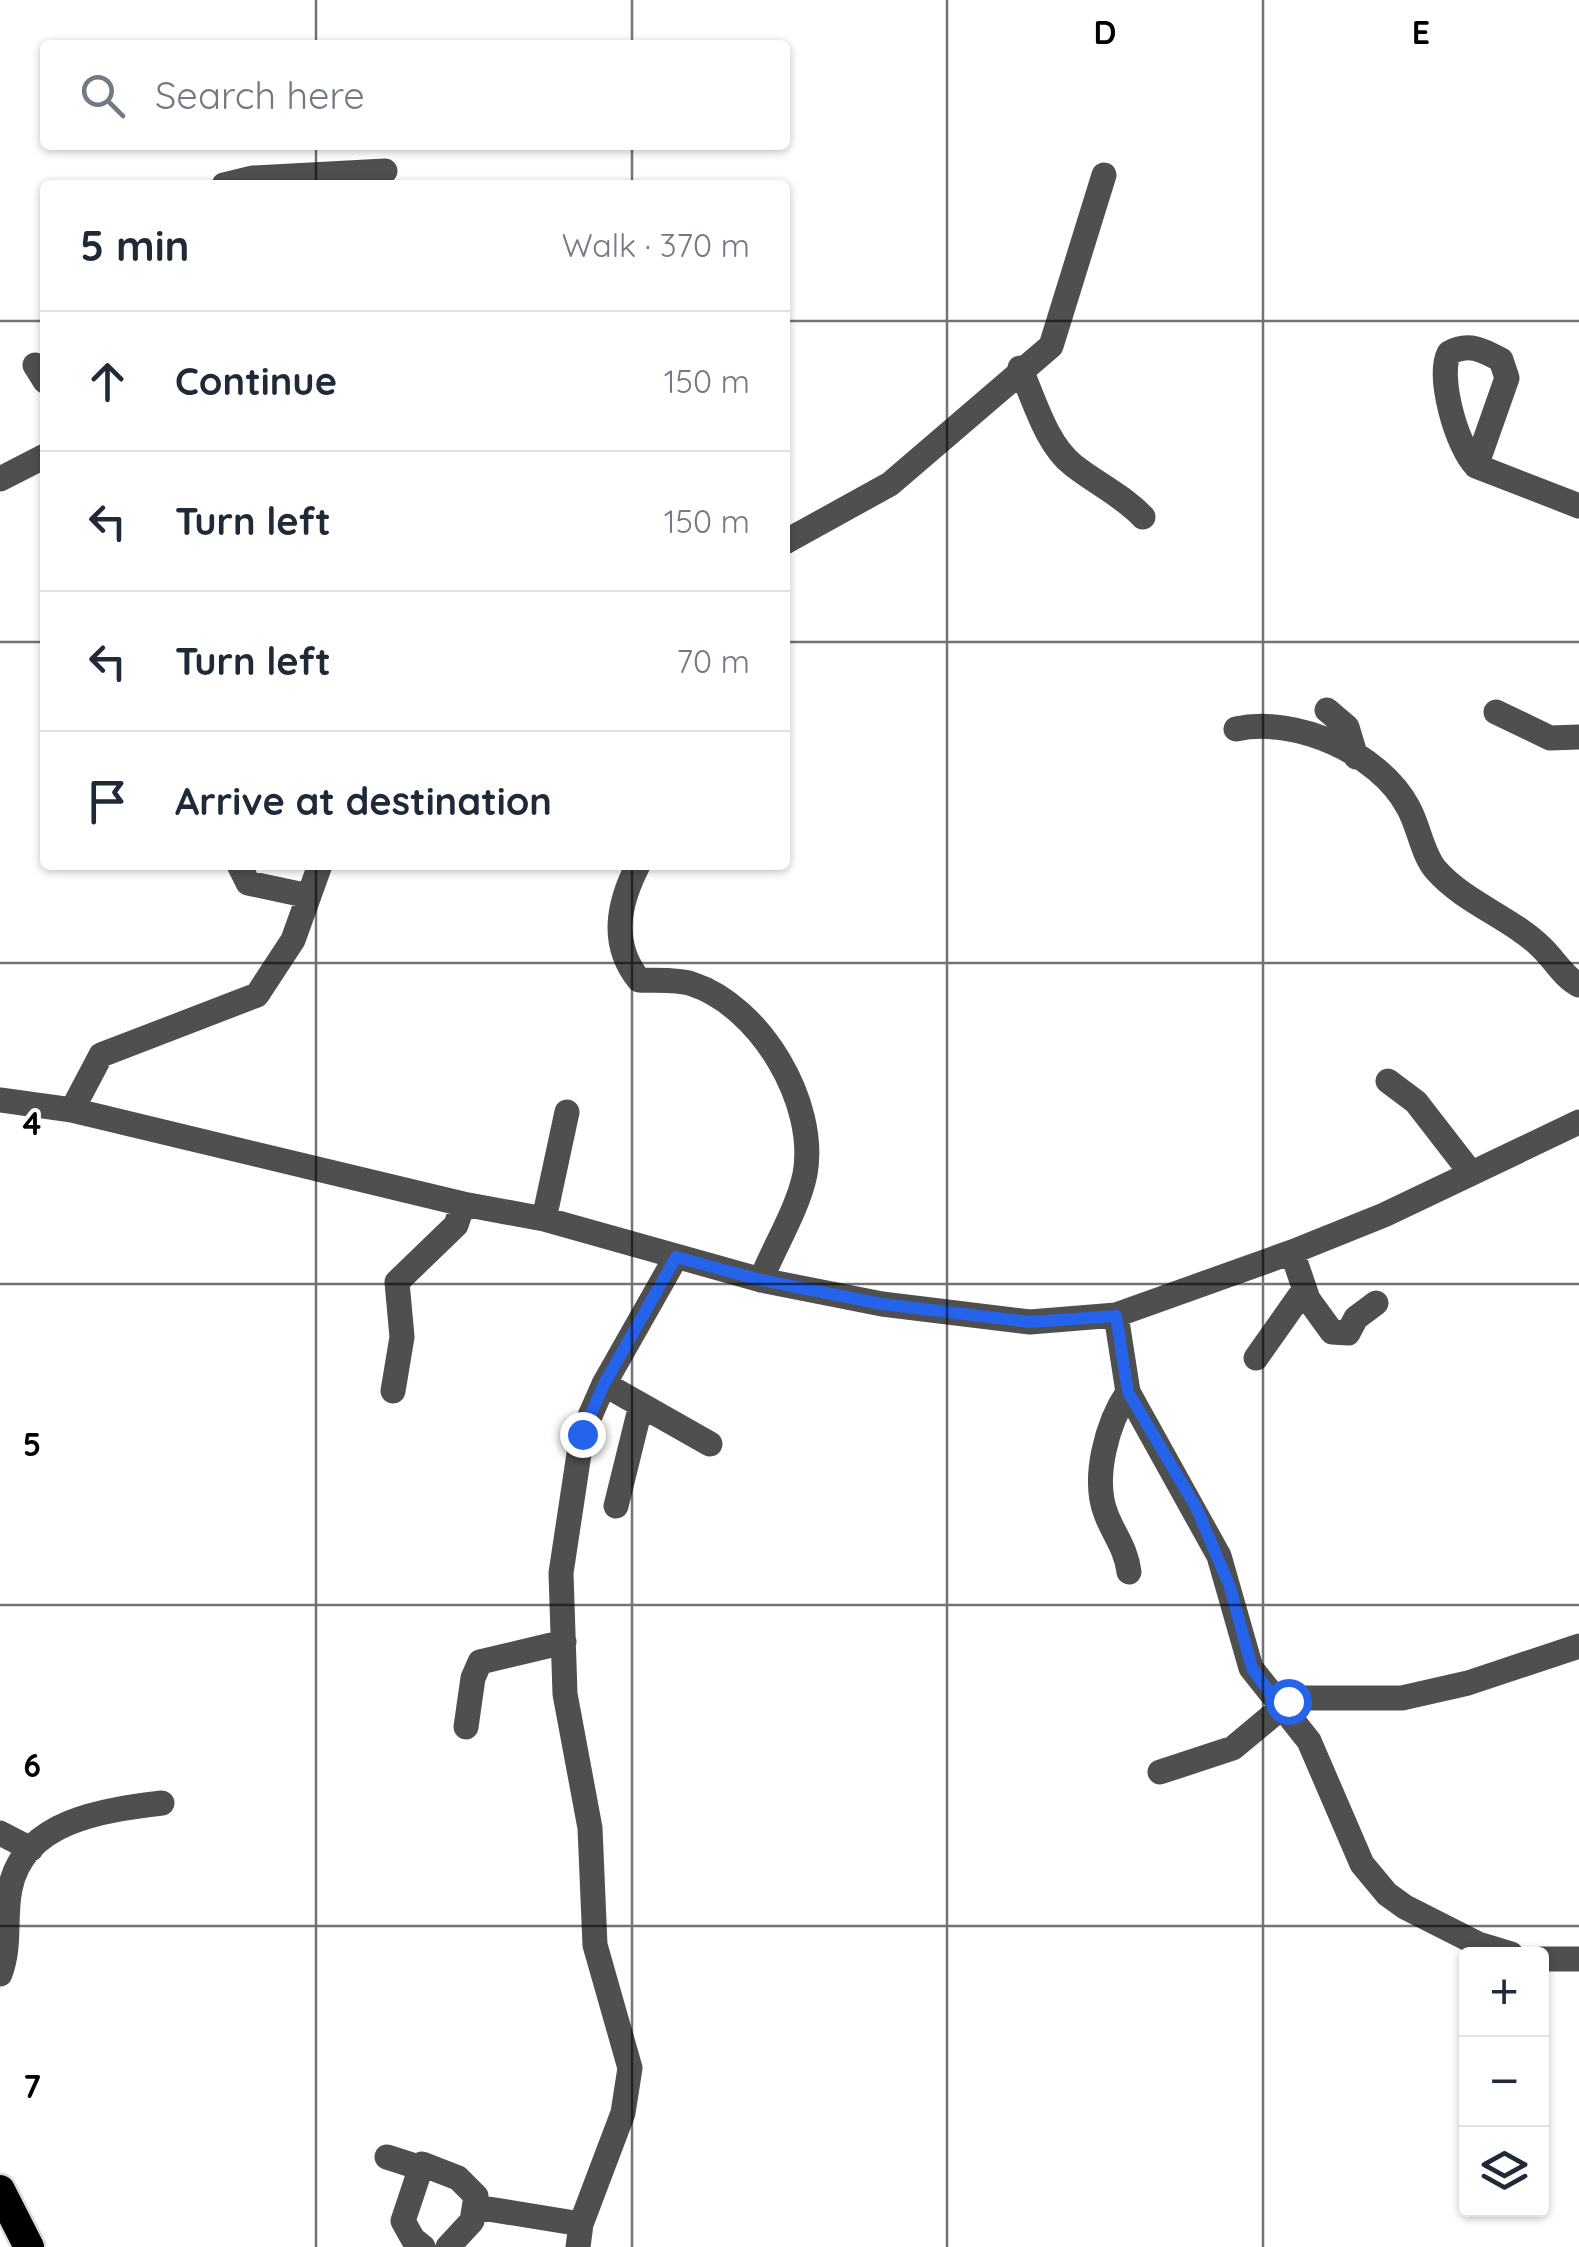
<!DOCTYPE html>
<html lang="en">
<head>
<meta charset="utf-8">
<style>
	:root { --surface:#fff; --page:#f6f6f7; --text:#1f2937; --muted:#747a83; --line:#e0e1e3 }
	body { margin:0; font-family:Quicksand,sans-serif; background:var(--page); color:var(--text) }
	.controls { position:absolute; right:30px; bottom:30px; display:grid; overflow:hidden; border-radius:10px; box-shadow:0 2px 8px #0004 }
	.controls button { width:90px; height:90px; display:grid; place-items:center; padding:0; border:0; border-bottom:2px solid var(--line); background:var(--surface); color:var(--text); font:50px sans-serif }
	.stop { position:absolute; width:30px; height:30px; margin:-22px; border:8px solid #2563eb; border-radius:50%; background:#fff }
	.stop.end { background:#2563eb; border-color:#fff; box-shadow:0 2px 10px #0008 }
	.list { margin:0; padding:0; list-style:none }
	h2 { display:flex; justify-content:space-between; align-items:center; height:130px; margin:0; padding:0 40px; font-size:42px }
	h2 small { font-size:32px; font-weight:400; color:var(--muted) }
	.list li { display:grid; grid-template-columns:65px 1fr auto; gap:30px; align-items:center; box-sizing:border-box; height:140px; padding:0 40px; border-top:2px solid var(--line) }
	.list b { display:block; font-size:38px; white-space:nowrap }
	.list em { font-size:32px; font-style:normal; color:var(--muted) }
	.icon { flex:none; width:55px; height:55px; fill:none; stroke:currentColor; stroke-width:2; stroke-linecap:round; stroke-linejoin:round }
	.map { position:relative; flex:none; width:1579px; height:2247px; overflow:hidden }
	.search { position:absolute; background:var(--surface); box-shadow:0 2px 8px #0004; left:40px; top:40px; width:750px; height:110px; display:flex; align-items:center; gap:25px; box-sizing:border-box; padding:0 35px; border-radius:10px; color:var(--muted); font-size:38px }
	.panel { position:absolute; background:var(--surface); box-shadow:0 2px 8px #0004; left:40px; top:180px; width:750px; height:690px; border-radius:10px }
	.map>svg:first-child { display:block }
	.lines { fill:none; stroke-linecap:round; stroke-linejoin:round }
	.highway-casing { stroke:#dbdbdb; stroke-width:35 }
	.minor { stroke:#4f4f4f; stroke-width:25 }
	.highway { stroke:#000; stroke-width:30 }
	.route { stroke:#2563eb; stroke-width:12 }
	.grid { fill:none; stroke:#000; stroke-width:2.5; stroke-opacity:0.55 }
	.grid-label { font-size:32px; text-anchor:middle; font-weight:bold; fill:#000; stroke:#fff; stroke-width:8; stroke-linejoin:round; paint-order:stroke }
</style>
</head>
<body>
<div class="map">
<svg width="1579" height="2247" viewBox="0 0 1579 2247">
	<rect width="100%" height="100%" fill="#fff"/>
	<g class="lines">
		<defs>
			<path id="highway" d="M0,2190L29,2247"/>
		</defs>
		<use href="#highway" class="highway-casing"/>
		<path class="minor" d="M224,185L253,178L385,171
			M35,365L45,381
			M1020,368C1034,399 1046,444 1073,465C1097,484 1122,495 1143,517
			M1476,466L1507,378L1501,360C1483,350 1468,342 1449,353C1437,377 1457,447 1476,466L1579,506
			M0,479L45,456
			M785,542L890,484L1051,346L1104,175
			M1327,710L1347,727L1356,757
			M1496,712L1550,738L1579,737
			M1236,729C1296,716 1379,753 1408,807C1419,826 1422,854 1436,870C1465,903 1510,917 1541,947C1554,959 1563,977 1579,985
			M239,865L248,883L309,896
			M638,865C618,904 610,944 639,980C655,981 677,979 692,984C760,1006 818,1103 805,1174C798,1209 774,1247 761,1280
			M1388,1081L1416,1102L1471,1173
			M0,1100L72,1110L463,1204L544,1219L761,1280L882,1304L1030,1322L1116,1315L1292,1252L1384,1215L1579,1122
			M72,1110L101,1055L257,995L293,940L320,865
			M544,1219L567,1112
			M1292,1252L1308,1299L1332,1332L1348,1333L1356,1318L1376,1303
			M1116,1315L1128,1392L1219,1556L1251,1668L1309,1741L1362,1864L1387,1894L1405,1907L1478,1944L1511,1954
			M1256,1358L1304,1290
			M604,1384L710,1444
			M393,1391L402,1337L397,1282L456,1225L463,1204
			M1128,1392C1107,1423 1092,1478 1106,1514C1114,1535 1126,1548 1129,1572
			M616,1506L641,1405
			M466,1727L473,1678L480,1662L564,1642
			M1160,1772L1233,1748L1293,1698H1402L1468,1683L1579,1646
			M0,1833L31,1849
			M1542,1959H1579
			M0,1974C11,1945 4,1918 10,1889C23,1820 105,1810 162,1803
			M387,2157L418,2167
			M476,2207L581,2224
			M423,2247L413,2239L403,2221L422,2164L458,2178L476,2196L472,2221L448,2247
			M578,2247L581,2224L623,2113L630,2068L595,1945L590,1828L565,1694L561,1573L582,1434L604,1384L676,1257"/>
		<use href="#highway" class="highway"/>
	</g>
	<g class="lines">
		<path class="route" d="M582,1434L604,1384L676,1257L761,1280L882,1304L1030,1322L1116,1316L1128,1392L1196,1507L1230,1587L1252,1668L1280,1707L1288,1701"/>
	</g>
	<path class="grid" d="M316,0V45M632,0V45M947,0V2247M1263,0V2247M316,145V185M632,145V185M0,321H45M785,321H1579M0,642H45M785,642H1579M316,865V2247M632,865V2247M0,963H1579M0,1284H1579M0,1605H1579M0,1926H1579"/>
	<g class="grid-label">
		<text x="1105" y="44">D</text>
		<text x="1421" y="44">E</text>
		<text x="32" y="1135">4</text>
		<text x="32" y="1456">5</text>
		<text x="32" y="1777">6</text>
		<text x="32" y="2098">7</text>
	</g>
</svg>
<div class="controls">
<button>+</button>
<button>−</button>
<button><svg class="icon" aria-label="layers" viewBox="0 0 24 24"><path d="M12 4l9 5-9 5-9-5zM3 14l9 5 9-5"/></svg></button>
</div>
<div class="stop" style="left:1288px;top:1701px"></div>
<div class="stop end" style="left:582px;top:1434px"></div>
<div class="search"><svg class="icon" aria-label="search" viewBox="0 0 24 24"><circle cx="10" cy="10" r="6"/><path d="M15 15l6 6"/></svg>Search here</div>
<section class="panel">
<h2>5 min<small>Walk · 370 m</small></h2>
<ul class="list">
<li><svg class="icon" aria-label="ahead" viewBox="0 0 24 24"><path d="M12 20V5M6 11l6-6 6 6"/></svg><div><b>Continue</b></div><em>150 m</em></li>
<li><svg class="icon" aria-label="left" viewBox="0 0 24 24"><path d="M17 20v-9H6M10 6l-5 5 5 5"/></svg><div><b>Turn left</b></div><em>150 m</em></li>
<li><svg class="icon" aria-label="left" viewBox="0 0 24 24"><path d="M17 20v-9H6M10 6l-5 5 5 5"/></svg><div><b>Turn left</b></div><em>70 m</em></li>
<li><svg class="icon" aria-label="arrive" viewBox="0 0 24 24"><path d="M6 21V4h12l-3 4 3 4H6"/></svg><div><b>Arrive at destination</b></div></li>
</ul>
</section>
</div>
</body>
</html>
